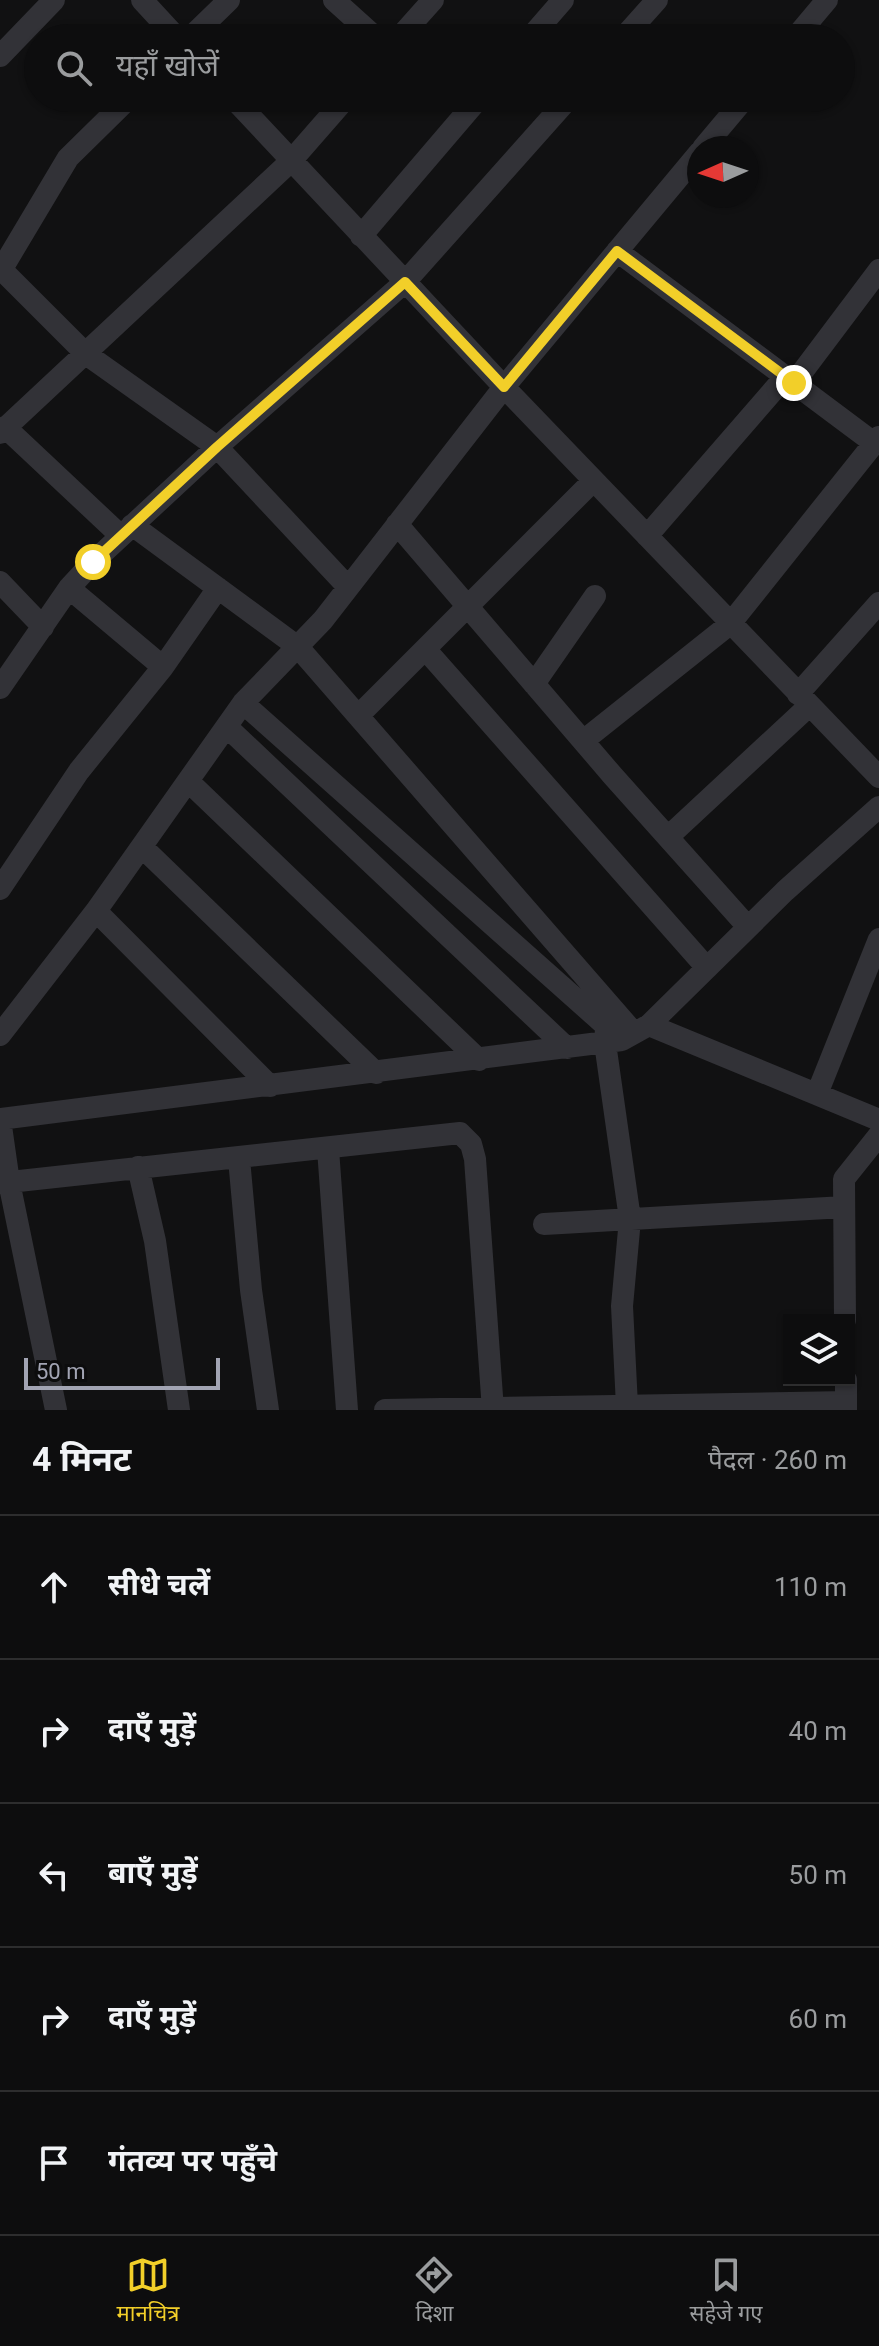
<!DOCTYPE html>
<html lang="hi">
<head>
<meta charset="utf-8">
<style>
	:root { --surface:#0d0d0e; --page:#1b1b1c; --text:#f1f3f6; --muted:#9a9c9e; --line:#2d2d2e; --accent:#f2cf29 }
	body { margin:0; font-family:Roboto,"Noto Sans Devanagari",sans-serif; background:var(--page); color:var(--text) }
	.controls { position:absolute; right:24px; bottom:24px; display:grid; overflow:hidden; border-radius:0px; box-shadow:0 2px 6px #0004 }
	.controls button { width:72px; height:72px; display:grid; place-items:center; padding:0; border:0; border-bottom:2px solid var(--line); background:var(--surface); color:var(--text); font:40px sans-serif }
	.compass { position:absolute; left:687px; top:136px; width:72px; height:72px; border-radius:50%; background:var(--surface); box-shadow:0 2px 6px #0004; rotate:267deg }
	.scale { position:absolute; left:24px; bottom:20px; width:196px; box-sizing:border-box; padding-left:8px; border:4px solid #a2a4b3; border-top:0; font-size:22px; line-height:28px; white-space:nowrap; color:#a2a4b3; -webkit-text-stroke:6px #0c0c0d; paint-order:stroke }
	.stop { position:absolute; width:24px; height:24px; margin:-18px; border:6px solid #f2cf29; border-radius:50%; background:#fff }
	.stop.end { background:#f2cf29; border-color:#fff; box-shadow:0 2px 8px #0008 }
	.list { margin:0; padding:0; list-style:none }
	h2 { display:flex; justify-content:space-between; align-items:center; height:104px; margin:0; padding:0 32px; font-size:34px }
	h2 small { font-size:26px; font-weight:400; color:var(--muted) }
	.list li { display:grid; grid-template-columns:52px 1fr auto; gap:24px; align-items:center; box-sizing:border-box; height:144px; padding:0 32px; border-top:2px solid var(--line) }
	.list b { display:block; font-size:30px; white-space:nowrap }
	.list em { font-size:26px; font-style:normal; color:var(--muted) }
	.icon { flex:none; width:44px; height:44px; fill:none; stroke:currentColor; stroke-width:2; stroke-linecap:round; stroke-linejoin:round }
	.map { position:relative; flex:none; width:879px; height:1410px; overflow:hidden }
	.search { position:absolute; background:var(--surface); box-shadow:0 2px 6px #0004; left:24px; right:24px; top:24px; height:88px; display:flex; align-items:center; gap:20px; box-sizing:border-box; padding:0 28px; border-radius:44px; color:var(--muted); font-size:30px }
	.sheet { height:824px; background:var(--surface) }
	nav { display:flex; justify-content:space-around; align-items:center; box-sizing:border-box; height:112px; border-top:2px solid var(--line); background:var(--surface); font-size:22px; color:var(--muted) }
	nav a { display:grid; justify-items:center; gap:4px }
	nav .on { color:var(--accent) }
	.map>svg:first-child { display:block }
	.lines { fill:none; stroke-linecap:round; stroke-linejoin:round }
	.minor { stroke:#323237; stroke-width:22 }
	.route { stroke:#f2cf29; stroke-width:10 }
</style>
</head>
<body>
<div class="map">
<svg width="879" height="1410" viewBox="0 0 879 1410">
	<rect width="100%" height="100%" fill="#111112"/>
	<g class="lines">
		<path class="minor" d="M142,0L177,38
			M334,0L376,38
			M190,38L229,0
			M399,38L433,0
			M530,38L563,0
			M623,38L657,0
			M795,38L827,0
			M0,56L54,0
			M233,98L504,387L879,777
			M703,148L745,98
			M361,236L479,98
			M617,251L874,443
			M0,268L86,354L217,447L348,587
			M0,272L68,158L129,98
			M794,383L879,270
			M5,427L121,536
			M0,433L291,161L346,98
			M397,524L613,776L748,927
			M132,525L298,647L634,1033
			M647,536L785,377
			M0,582L43,627
			M69,588L163,667
			M426,650L707,968
			M534,684L595,596
			M0,688L69,588L93,562L217,447L405,282L569,98
			M798,694L879,603
			M243,703L622,1040
			M358,716L593,481
			M227,727L567,1048
			M583,741L730,624L879,437
			M188,781L479,1060
			M668,837L809,706
			M142,847L376,1073
			M0,889L79,771L163,667L218,588
			M96,911L270,1086
			M649,1025L879,1120
			M606,1029L605,1043L630,1219L622,1306L627,1406
			M0,1035L96,911L243,703L323,620L504,387L699,153
			M817,1094L879,939
			M0,1119L622,1040L649,1025L785,891L879,807
			M0,1119L9,1182L56,1410
			M328,1149L347,1410
			M239,1159L251,1290L268,1410
			M138,1167L155,1241L179,1410
			M0,1183L460,1133L471,1144L475,1159L493,1410
			M544,1224L844,1207
			M845,1320L844,1179L879,1135
			M846,1380V1410
			M385,1410L846,1402"/>
	</g>
	<g class="lines">
		<path class="route" d="M93,562L217,447L405,282L504,387L617,251L794,383"/>
	</g>
</svg>
<div class="controls">
<button><svg class="icon" aria-label="layers" viewBox="0 0 24 24"><path d="M12 4l9 5-9 5-9-5zM3 14l9 5 9-5"/></svg></button>
</div>
<svg class="compass" viewBox="-18 -18 36 36"><path d="M0-13l5 13h-10z" fill="#e53935"/><path d="M0 13l5-13h-10z" fill="#9a9c9e"/></svg>
<div class="scale">50 m</div>
<div class="stop" style="left:93px;top:562px"></div>
<div class="stop end" style="left:794px;top:383px"></div>
<div class="search"><svg class="icon" aria-label="search" viewBox="0 0 24 24"><circle cx="10" cy="10" r="6"/><path d="M15 15l6 6"/></svg>यहाँ खोजें</div>
</div>
<section class="sheet">
<h2>4 मिनट<small>पैदल · 260 m</small></h2>
<ul class="list">
<li><svg class="icon" aria-label="ahead" viewBox="0 0 24 24"><path d="M12 20V5M6 11l6-6 6 6"/></svg><div><b>सीधे चलें</b></div><em>110 m</em></li>
<li><svg class="icon" aria-label="right" viewBox="0 0 24 24"><path d="M7 20v-9h11M14 6l5 5-5 5"/></svg><div><b>दाएँ मुड़ें</b></div><em>40 m</em></li>
<li><svg class="icon" aria-label="left" viewBox="0 0 24 24"><path d="M17 20v-9H6M10 6l-5 5 5 5"/></svg><div><b>बाएँ मुड़ें</b></div><em>50 m</em></li>
<li><svg class="icon" aria-label="right" viewBox="0 0 24 24"><path d="M7 20v-9h11M14 6l5 5-5 5"/></svg><div><b>दाएँ मुड़ें</b></div><em>60 m</em></li>
<li><svg class="icon" aria-label="arrive" viewBox="0 0 24 24"><path d="M6 21V4h12l-3 4 3 4H6"/></svg><div><b>गंतव्य पर पहुँचे</b></div></li>
</ul>
</section>
<nav>
<a class="on"><svg class="icon" aria-label="map" viewBox="0 0 24 24"><path d="M3 6l6-2 6 2 6-2v14l-6 2-6-2-6 2zM9 4v14M15 6v14"/></svg>मानचित्र</a>
<a><svg class="icon" aria-label="directions" viewBox="0 0 24 24"><path d="M12 3l9 9-9 9-9-9zM9 14v-3h6M13 9l2 2-2 2"/></svg>दिशा</a>
<a><svg class="icon" aria-label="saved" viewBox="0 0 24 24"><path d="M7 4h10v16l-5-4-5 4z"/></svg>सहेजे गए</a>
</nav>
</body>
</html>
